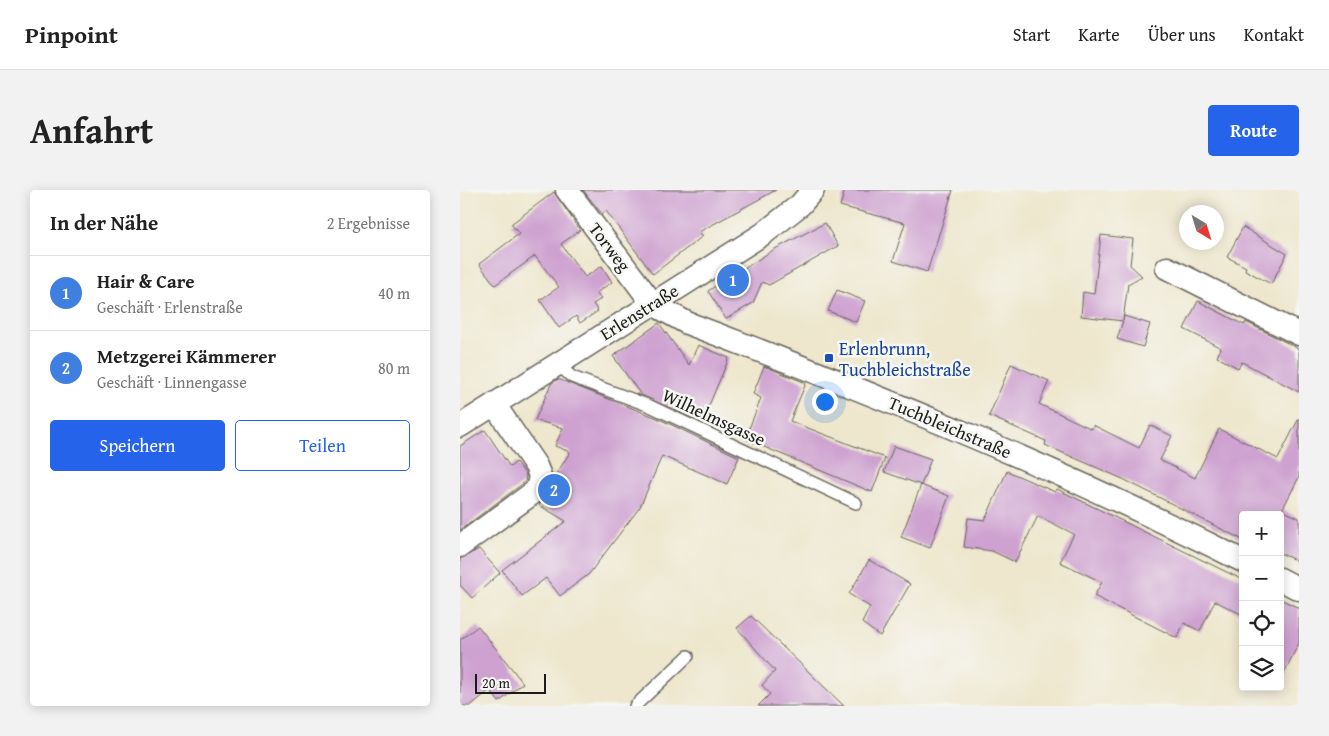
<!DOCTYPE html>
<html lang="de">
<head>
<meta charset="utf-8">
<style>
	:root { --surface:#fff; --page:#f2f2f2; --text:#222; --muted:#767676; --line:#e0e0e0; --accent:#2563eb }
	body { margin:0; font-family:"Gentium Book Plus",serif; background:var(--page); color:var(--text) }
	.controls { position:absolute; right:15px; bottom:15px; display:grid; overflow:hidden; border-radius:5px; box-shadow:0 2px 12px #0003 }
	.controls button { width:45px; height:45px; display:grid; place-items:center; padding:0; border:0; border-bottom:1px solid var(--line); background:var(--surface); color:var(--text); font:25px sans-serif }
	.compass { position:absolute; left:719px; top:15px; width:45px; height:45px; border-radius:50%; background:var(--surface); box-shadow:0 2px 12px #0003; rotate:142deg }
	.scale { position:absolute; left:15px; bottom:12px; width:71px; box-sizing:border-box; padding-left:5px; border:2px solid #1c1c1c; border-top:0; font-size:14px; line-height:18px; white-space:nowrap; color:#1c1c1c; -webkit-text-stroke:4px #f6f6f2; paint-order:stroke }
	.you { position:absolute; left:364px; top:211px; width:18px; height:18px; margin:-12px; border:4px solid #fff; border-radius:50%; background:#1a73e8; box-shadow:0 0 0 8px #1a73e833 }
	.badge { display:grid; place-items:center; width:32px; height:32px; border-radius:50%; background:var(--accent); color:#fff; font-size:16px; font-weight:700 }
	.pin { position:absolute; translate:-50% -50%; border:2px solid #fff; box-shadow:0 1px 5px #0006 }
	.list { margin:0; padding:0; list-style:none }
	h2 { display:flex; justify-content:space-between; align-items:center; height:65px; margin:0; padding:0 20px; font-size:21px }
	h2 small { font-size:16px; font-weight:400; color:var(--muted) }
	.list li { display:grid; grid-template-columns:32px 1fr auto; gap:15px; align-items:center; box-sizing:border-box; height:75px; padding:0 20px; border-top:1px solid var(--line) }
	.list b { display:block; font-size:19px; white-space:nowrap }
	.list p { margin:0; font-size:16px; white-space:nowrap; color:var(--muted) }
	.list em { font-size:16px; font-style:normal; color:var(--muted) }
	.actions { display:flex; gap:10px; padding:15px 20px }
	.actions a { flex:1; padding:11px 0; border:1px solid var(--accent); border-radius:5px; text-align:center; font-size:18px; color:var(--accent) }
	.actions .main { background:var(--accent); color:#fff }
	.icon { flex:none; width:28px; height:28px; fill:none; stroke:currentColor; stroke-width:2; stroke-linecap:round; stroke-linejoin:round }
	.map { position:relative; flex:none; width:839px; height:516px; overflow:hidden; border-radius:5px }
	header { display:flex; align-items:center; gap:30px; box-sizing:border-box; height:70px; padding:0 25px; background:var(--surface); border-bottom:1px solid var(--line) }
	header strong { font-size:24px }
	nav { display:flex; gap:28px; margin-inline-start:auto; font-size:18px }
	.intro { display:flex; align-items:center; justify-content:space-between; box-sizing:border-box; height:120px; padding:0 30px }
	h1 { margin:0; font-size:35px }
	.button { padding:12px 22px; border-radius:5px; background:var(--accent); color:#fff; font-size:18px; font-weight:700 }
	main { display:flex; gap:30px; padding:0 30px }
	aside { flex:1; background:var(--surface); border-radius:5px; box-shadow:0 2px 12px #0003 }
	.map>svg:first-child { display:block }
	.building { fill:#cea1d0 }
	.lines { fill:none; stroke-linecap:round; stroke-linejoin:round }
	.lane-casing { stroke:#66635a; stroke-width:14 }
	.street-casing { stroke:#66635a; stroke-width:25 }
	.lane { stroke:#fff; stroke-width:11 }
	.street { stroke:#fff; stroke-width:22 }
	.transit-dot { fill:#1a4fb4; stroke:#f6f6f2; stroke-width:2 }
	.labels { text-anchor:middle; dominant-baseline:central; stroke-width:5; stroke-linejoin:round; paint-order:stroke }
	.street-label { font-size:18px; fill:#1c1c1c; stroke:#f6f6f2 }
	.transit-label { font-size:18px; fill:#164399; stroke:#f6f6f2; text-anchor:start }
</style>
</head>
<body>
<header>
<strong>Pinpoint</strong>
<nav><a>Start</a><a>Karte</a><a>Über uns</a><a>Kontakt</a></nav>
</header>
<div class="intro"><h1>Anfahrt</h1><a class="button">Route</a></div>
<main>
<aside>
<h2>In der Nähe<small>2 Ergebnisse</small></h2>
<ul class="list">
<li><span class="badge" style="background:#3f7fe0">1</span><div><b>Hair &amp; Care</b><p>Geschäft · Erlenstraße</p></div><em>40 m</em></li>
<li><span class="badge" style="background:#3f7fe0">2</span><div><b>Metzgerei Kämmerer</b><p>Geschäft · Linnengasse</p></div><em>80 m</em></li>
</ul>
<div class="actions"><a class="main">Speichern</a><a>Teilen</a></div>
</aside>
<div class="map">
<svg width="839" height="516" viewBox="0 0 839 516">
	<rect width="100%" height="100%" fill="#f6f6f2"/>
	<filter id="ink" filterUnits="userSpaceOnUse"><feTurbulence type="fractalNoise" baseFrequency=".02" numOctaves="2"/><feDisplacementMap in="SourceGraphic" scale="10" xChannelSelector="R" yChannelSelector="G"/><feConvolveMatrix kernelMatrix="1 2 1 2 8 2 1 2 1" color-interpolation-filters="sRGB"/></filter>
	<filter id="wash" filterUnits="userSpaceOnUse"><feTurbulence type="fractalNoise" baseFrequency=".0096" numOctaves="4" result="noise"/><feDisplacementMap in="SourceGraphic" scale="20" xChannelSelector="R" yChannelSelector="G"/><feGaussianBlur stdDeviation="1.12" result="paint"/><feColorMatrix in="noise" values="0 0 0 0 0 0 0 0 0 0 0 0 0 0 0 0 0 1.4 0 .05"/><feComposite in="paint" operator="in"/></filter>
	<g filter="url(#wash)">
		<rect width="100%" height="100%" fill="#eee7cd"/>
		<g id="blocks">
			<path class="building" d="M123,0H316L239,42L243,46L193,84L146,21L142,24Z
				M385,0H493L467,82L433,71L445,33L380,16Z
				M94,2L120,40L101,54L125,87L142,76L152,92L136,103L141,109L133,114L138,121L120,133L116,126L99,138L80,110L99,97L75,66L35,95L19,74L59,44L51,34Z
				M365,33L378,56L309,95L302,92L293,113L266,129L248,101L315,59Z
				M783,37L827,64L811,94L785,80L786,77L767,67Z
				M641,45L673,49L670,75L682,86L668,94L663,130L664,126L690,134L683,157L657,149L663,131L621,126L623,102L634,104Z
				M377,100L405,111L396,132L368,121Z
				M738,111L784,135L786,132L839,159V202L782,172L778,178L757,167L761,158L724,139Z
				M199,133L229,175L238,155L269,168L242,232L181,205L153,166Z
				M551,174L589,191L579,214L632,239L633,235L679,258L690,235L712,246L700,270L735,288L759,239L818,269L839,228V287L822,320L839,328V372L820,363V324L783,325V350L663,289L585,255L586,251L529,226Z
				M304,176L346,193L330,231L425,268L412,302L285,249L301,208L293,204Z
				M98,189L197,228L279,267L267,294L202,266L180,317L129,384L100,406L86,388L62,406L42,380L106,331L79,315L90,303L92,291L110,262L95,256L103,238L75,230L91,194Z
				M25,240L50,277L56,272L66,285L65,292L0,340V256Z
				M434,256L471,269L461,295L424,282Z
				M547,281L595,302L597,299L783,390V425L755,411L740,441L724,433L717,448L634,406L642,392L600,372L614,344L578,326L555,372L532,361L504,357L508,328L525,330Z
				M461,295L489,306L470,358L441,347Z
				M19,359L40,383L12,408L0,395V369Z
				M409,370L450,394L420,446L402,433L410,417L389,404Z
				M820,409L839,418V453L820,491Z
				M291,426L384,516H298L310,504L302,495L315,481L277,438Z
				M18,436L63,493L39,512L30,500L10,516H0V450Z"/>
		</g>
	</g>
	<g filter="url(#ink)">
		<use href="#blocks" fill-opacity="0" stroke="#66635a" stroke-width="1"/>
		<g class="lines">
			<defs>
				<path id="lane" d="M97,174L112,187L190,216L396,313
					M175,516L228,466"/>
				<path id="street" d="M107,0L193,114L227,133C416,204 602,280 783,371
					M707,78L839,144
					M0,236L303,44L340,15L353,0
					M0,356L77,300L80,286L76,276L34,214
					M820,389L839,399"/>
			</defs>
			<use href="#lane" class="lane-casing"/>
			<use href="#street" class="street-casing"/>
			<use href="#lane" class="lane"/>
			<use href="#street" class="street"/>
		</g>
	</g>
	<rect class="transit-dot" x="364" y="163" width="10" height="10" rx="2.5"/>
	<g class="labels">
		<g class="street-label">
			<text transform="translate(150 57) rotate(53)">Torweg</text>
			<text transform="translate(179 122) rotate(-32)">Erlenstraße</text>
			<text transform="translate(254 227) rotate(25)">Wilhelmsgasse</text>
			<text transform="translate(490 237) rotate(23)">Tuchbleichstraße</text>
		</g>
		<g class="transit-label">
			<text x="379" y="158">Erlenbrunn,<tspan x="379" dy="21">Tuchbleichstraße</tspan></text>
		</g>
	</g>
</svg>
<div class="controls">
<button>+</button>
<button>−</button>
<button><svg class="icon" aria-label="locate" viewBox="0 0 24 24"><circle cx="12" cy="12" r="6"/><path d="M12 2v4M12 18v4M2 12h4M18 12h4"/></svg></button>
<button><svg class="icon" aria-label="layers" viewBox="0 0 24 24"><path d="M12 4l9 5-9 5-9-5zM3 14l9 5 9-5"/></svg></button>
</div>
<svg class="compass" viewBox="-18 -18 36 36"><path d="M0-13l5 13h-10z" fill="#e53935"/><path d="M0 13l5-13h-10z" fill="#767676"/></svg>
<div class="scale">20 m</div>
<div class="you"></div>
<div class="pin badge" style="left:273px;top:90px;background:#3f7fe0">1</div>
<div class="pin badge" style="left:94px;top:300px;background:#3f7fe0">2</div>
</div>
</main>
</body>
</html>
